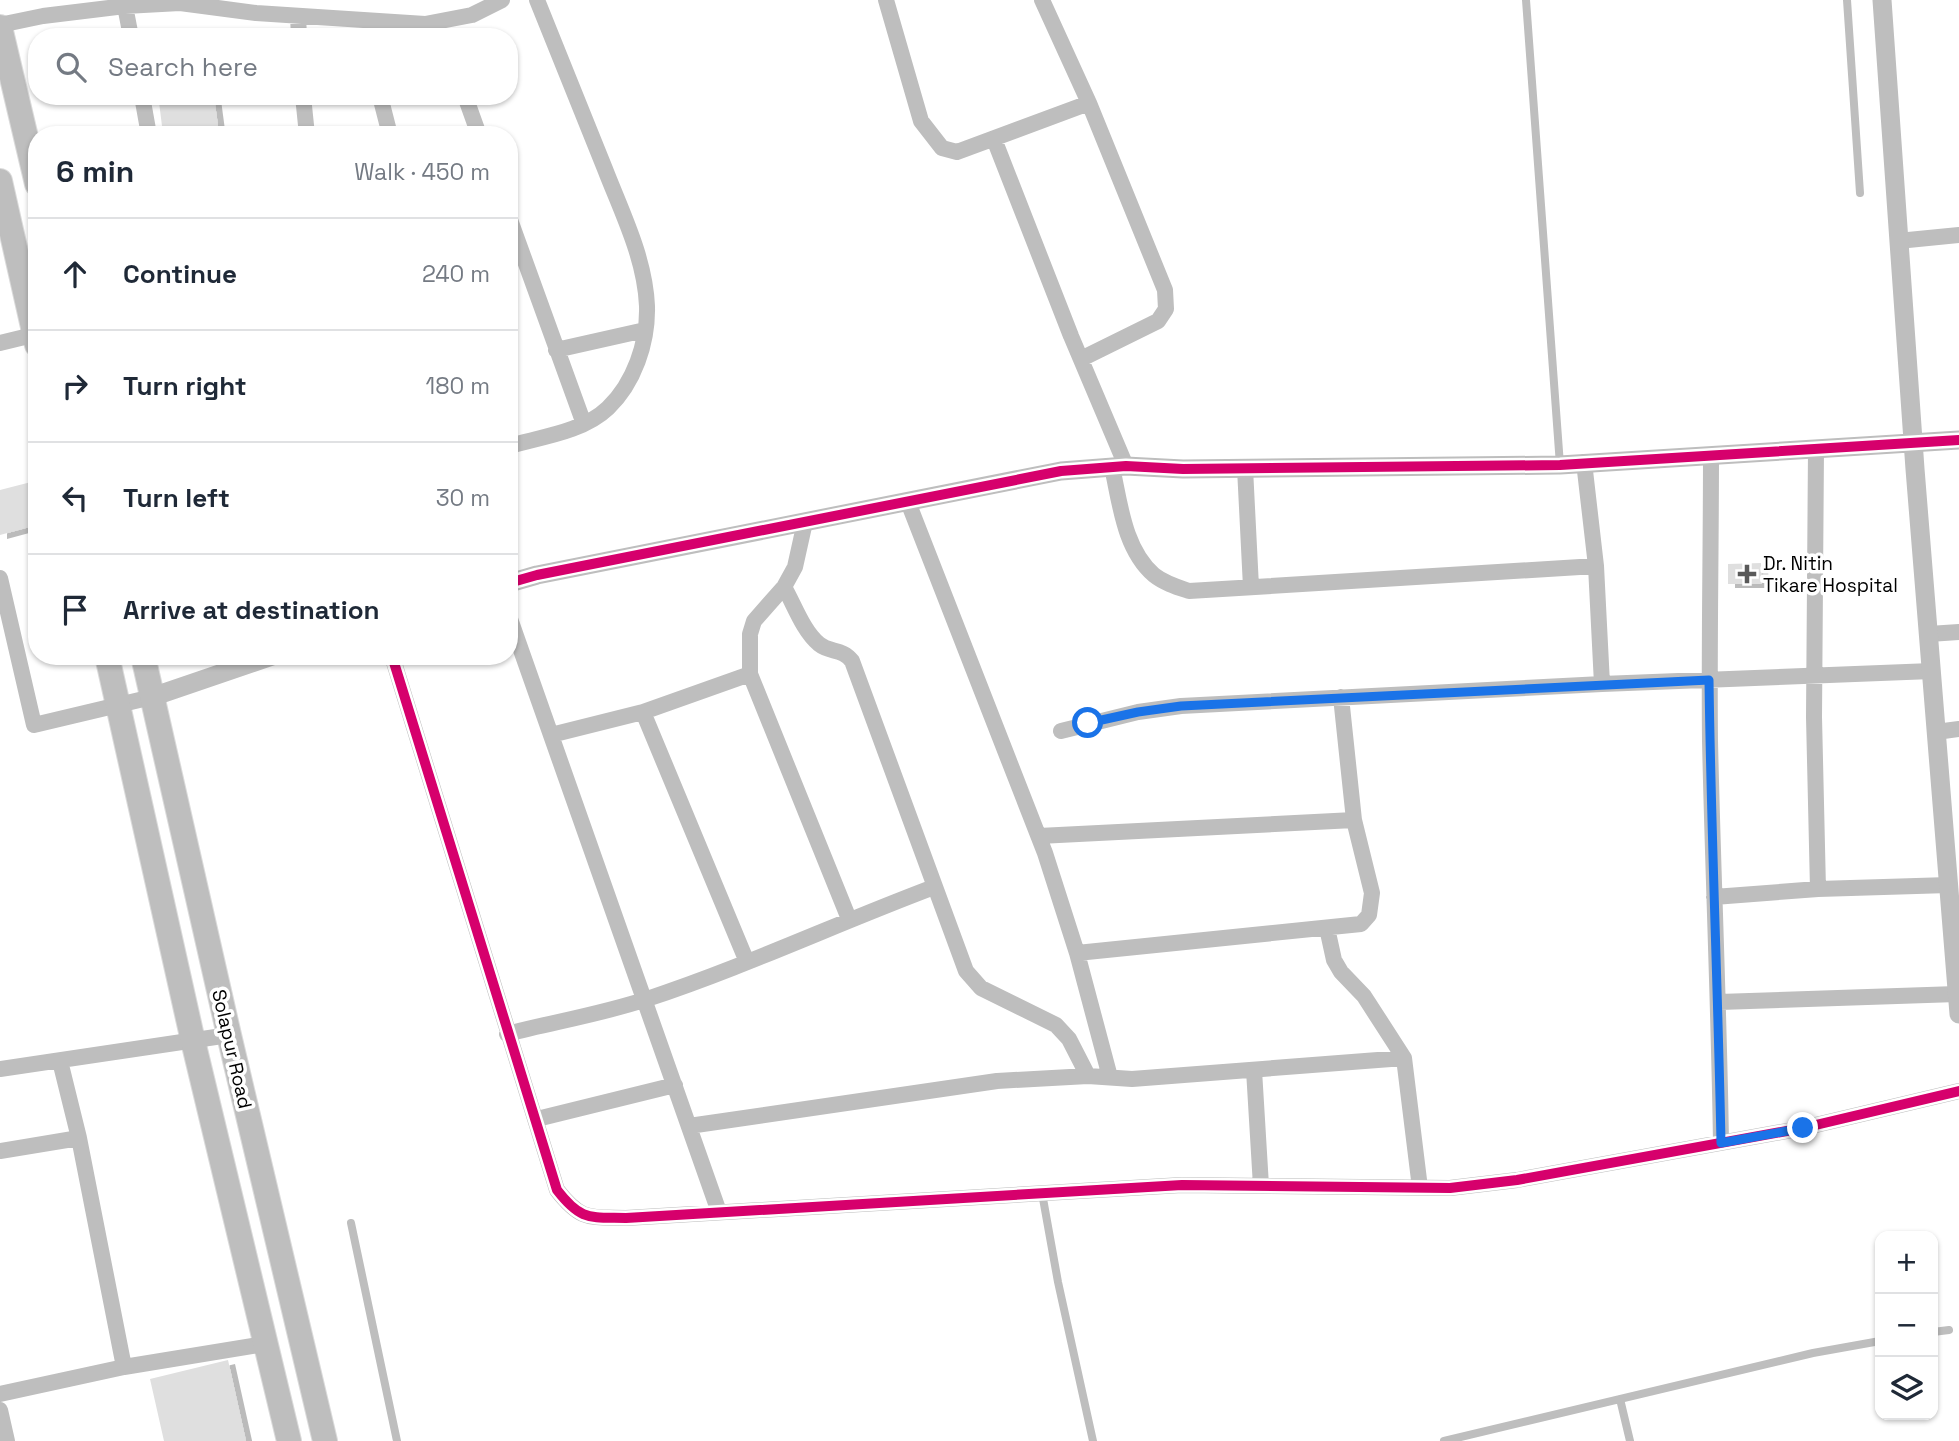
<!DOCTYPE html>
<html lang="en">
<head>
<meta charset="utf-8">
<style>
	:root { --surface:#fff; --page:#f2f2f3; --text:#1f2937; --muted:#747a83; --line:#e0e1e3 }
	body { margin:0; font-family:"Space Grotesk",sans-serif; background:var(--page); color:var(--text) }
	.controls { position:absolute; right:21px; bottom:21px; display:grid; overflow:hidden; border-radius:14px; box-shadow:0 2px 5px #0004 }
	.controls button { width:63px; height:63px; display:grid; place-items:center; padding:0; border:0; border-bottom:2px solid var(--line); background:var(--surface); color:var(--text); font:35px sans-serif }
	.stop { position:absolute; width:21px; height:21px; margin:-16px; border:5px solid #1a73e8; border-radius:50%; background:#fff }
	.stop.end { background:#1a73e8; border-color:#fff; box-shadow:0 2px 7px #0008 }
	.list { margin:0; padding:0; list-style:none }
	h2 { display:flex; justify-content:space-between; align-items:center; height:91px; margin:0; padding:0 28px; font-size:30px }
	h2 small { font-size:23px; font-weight:400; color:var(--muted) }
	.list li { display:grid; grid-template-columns:46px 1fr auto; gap:21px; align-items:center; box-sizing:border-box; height:112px; padding:0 28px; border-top:2px solid var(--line) }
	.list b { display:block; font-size:26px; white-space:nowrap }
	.list em { font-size:23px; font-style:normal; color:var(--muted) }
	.icon { flex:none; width:38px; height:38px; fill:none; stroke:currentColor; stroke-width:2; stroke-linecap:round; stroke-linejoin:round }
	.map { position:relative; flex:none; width:1959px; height:1441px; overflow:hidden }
	.search { position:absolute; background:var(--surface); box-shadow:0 2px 5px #0004; left:28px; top:28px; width:490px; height:77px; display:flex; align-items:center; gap:18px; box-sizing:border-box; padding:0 24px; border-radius:28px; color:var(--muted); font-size:26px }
	.panel { position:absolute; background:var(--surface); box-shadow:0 2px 5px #0004; left:28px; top:126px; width:490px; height:539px; border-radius:28px }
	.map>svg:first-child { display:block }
	.building { fill:#dfdfdf; filter:url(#shadow) }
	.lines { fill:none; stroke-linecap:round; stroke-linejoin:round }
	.primary-casing { stroke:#dbdbdb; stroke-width:26 }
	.service { stroke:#bebebe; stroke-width:8 }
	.minor { stroke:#bebebe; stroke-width:16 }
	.tertiary { stroke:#bebebe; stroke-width:19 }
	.primary { stroke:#bebebe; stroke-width:24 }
	.cycleway-casing { stroke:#fff; stroke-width:15 }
	.cycleway { stroke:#d6006c; stroke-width:10 }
	.route { stroke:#1a73e8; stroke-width:9 }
	.poi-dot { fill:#595959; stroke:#fff; stroke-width:2.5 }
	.labels { text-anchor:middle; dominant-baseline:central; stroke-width:7; stroke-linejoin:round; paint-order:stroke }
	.poi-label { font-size:19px; fill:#000; stroke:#fff; text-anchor:start }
	.street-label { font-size:19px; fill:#000; stroke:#fff }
</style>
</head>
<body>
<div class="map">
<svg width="1959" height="1441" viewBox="0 0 1959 1441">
	<defs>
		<filter id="shadow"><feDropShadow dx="7" dy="4" stdDeviation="0" flood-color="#0004"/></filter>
	</defs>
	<rect width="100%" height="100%" fill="#fff"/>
	<path class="building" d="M202,96H214L218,126L163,134L159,102Z
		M35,481L37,525L0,535V490Z
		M1761,563L1762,584H1728V564Z
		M228,1360L246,1441H164L150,1379Z"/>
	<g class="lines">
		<defs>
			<path id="primary" d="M0,27L37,184
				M0,181L37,345
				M107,656L193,1041L289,1441
				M143,656L229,1035L325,1441"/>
		</defs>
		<use href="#primary" class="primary-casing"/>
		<path class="service" d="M1526,0L1560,465
			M1847,0L1860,193
			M1042,1193L1058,1282L1093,1441
			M351,1223L397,1441
			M1933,1332L1949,1330
			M1620,1399L1630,1441
			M1444,1441L1813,1353L1880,1341"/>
		<path class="minor" d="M886,0L921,121L942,148L957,152L1089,103
			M1042,0L1089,103L1165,290L1166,309L1158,321L1081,359
			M125,6L131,37
			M298,16L299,37
			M0,25L43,16L125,6L180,3L256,13L425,24L472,15L502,0
			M142,96L149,135
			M303,96L307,135
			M380,96L390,135
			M465,96L479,135
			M994,139L1071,336L1126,466
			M509,217L584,424
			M1898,241L1959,235
			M0,343L37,334
			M556,350L645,330
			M509,446C541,437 583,432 608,408C634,383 648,343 647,306C645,258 622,213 605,169C582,113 560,56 537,0
			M1816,449L1814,717L1818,889
			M1711,455C1711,550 1709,646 1710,741C1713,875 1719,1009 1721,1143
			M1584,462L1596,566L1602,684
			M1112,467C1120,503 1124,549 1154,575C1164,583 1177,587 1189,591L1596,566
			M1245,468L1251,587
			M908,502L1045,853L1077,953L1110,1077
			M0,578L34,725L152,697
			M784,587C794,604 803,631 819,644C830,653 842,648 852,661L966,971L981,988L1056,1025L1069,1039L1088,1076
			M509,616L719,1212
			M1929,634L1959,632
			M392,656L557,1190C581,1221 589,1217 626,1218L1182,1185L1450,1188L1517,1180L1803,1128L1959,1091
			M750,674L849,919
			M643,712L747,962
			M1061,731L1138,712L1181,706L1602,684L1932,671
			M1936,732L1959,729
			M551,735L643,712L750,674V634L754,621L784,587L795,567L805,522
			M1039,836L1354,820
			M1714,897L1818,889L1949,885
			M1327,928L1334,960L1341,972L1364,996L1404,1058L1420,1188
			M1077,953L1361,924L1369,915L1372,893L1354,820L1341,697
			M1719,1002L1957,994
			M507,1034C553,1022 602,1014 647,999C744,967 838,923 934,887
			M60,1061L79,1138L124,1367
			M0,1069L229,1035
			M1254,1070L1261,1186
			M537,1119L675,1085
			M689,1126L997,1081L1088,1076L1132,1079L1404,1058
			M0,1151L79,1138
			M0,1394L124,1367L265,1344
			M0,1410L7,1441"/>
		<path class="tertiary" d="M1882,0L1915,469L1959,1014
			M509,583L537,575L1061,471L1126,466L1183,469L1560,465L1959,440
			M152,697L272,656"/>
		<use href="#primary" class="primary"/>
		<defs>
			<path id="cycleway" d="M509,583L537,575L1061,471L1126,466L1183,469L1560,465L1959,440
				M392,656L557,1190C581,1221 589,1217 626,1218L1182,1185L1450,1188L1517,1180L1803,1128L1959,1091"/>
		</defs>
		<use href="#cycleway" class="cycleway-casing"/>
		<use href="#cycleway" class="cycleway"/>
	</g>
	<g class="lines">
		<path class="route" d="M1088,723L1138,712L1181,706L1709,680C1711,834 1718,988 1721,1143L1803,1128"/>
	</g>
	<path class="poi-dot" d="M1743.5 563.5h7v7h7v7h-7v7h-7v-7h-7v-7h7z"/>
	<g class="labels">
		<g class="poi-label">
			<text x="1763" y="563">Dr. Nitin<tspan x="1763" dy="22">Tikare Hospital</tspan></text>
		</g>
		<g class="street-label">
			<text transform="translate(232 1049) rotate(77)">Solapur Road</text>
		</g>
	</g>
</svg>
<div class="controls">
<button>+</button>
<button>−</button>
<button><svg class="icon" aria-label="layers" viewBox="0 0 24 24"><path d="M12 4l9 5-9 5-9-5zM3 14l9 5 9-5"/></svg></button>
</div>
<div class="stop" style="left:1088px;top:723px"></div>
<div class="stop end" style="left:1803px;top:1128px"></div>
<div class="search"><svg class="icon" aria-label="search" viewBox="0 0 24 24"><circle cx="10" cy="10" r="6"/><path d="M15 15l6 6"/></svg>Search here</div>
<section class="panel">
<h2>6 min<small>Walk · 450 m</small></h2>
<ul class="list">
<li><svg class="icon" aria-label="ahead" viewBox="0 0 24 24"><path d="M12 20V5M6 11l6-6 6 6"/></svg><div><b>Continue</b></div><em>240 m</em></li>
<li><svg class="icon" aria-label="right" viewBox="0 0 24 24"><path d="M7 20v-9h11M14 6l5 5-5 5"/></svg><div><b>Turn right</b></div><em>180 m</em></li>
<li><svg class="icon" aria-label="left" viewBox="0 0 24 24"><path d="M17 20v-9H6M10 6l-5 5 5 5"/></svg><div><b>Turn left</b></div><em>30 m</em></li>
<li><svg class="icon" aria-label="arrive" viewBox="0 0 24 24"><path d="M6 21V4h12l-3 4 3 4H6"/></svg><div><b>Arrive at destination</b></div></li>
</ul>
</section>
</div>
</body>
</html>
